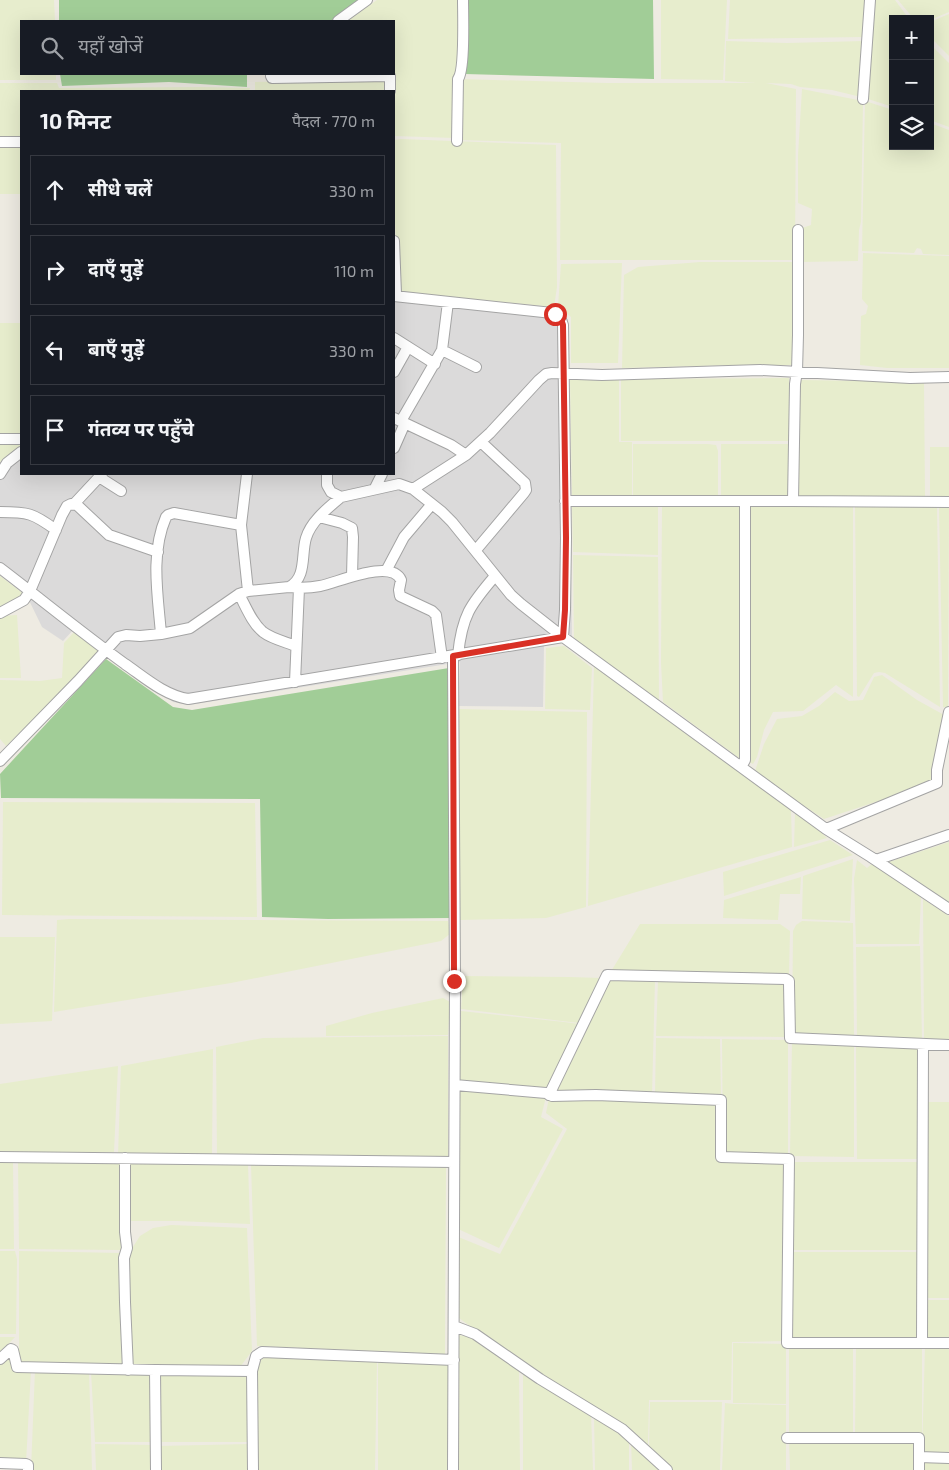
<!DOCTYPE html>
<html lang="hi">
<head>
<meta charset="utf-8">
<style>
	:root { --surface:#171b24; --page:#242831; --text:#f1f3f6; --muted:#9ea1a6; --line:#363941 }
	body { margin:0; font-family:"Exo 2","Noto Sans Devanagari",sans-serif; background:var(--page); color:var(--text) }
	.controls { position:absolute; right:15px; top:15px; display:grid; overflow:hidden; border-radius:0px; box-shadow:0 5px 20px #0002 }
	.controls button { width:45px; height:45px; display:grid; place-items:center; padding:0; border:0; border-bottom:1px solid var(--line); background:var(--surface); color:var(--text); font:25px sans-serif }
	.stop { position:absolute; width:15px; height:15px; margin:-11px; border:4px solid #d93025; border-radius:50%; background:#fff }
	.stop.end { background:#d93025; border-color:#fff; box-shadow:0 1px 5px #0008 }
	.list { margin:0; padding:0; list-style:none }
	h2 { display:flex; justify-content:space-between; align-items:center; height:65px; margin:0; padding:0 20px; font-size:21px }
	h2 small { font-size:16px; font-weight:400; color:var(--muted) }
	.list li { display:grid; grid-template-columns:32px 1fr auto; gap:15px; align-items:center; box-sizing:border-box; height:70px; margin:0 10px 10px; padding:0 10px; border:1px solid var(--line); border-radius:0px }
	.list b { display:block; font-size:19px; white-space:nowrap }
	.list em { font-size:16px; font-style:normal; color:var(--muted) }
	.icon { flex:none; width:28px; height:28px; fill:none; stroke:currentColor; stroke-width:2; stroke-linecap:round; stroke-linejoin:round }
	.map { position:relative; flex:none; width:949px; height:1470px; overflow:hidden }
	.search { position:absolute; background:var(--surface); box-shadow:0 5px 20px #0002; left:20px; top:20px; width:375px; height:55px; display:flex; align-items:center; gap:12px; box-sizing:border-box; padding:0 18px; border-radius:0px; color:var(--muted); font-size:19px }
	.panel { position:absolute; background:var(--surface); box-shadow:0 5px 20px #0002; left:20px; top:90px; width:375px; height:385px; border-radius:0px }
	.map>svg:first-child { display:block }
	.residential { fill:#dbdada }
	.farmland { fill:#e7edcd }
	.forest { fill:#a1cd97 }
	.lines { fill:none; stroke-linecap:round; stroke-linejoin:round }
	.minor-casing { stroke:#a4a4a4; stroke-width:12 }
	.minor { stroke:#fff; stroke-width:10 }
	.route { stroke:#d93025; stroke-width:6 }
</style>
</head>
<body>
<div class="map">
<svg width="949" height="1470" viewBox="0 0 949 1470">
	<rect width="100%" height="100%" fill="#eeebe2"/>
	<path class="residential" d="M394,295L561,311L568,320L572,641L544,646L543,707L459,706L460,662L189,705L173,702L75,628L63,641L42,627L24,590L0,572V467L21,450V474H394Z"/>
	<path class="farmland" d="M0,0H54L55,21H21V74H56V80H0Z
		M377,0H460L455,138L394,136V91L392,75L394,74V21H347Z
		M661,0H727L723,80L661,79Z
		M730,0H865L863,37L728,39Z
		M872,0H895L909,19H893V107L865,98Z
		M898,0H949V12L930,20L914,19Z
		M949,14V56L930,37V22Z
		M726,41L787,43L864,41L861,97L832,90L800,87L791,84L766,83L796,89L795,260H560L561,143L459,140V79L607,83H756L725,81Z
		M930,44L949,63V127L930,120Z
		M388,79V91H255V82Z
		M0,83H57L59,88L202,87L250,88L249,91H21V138L0,139Z
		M802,89L863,101L861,222L859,230L858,261L801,262L802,228L811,225L812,209L798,203V155Z
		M865,101L893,110V146H930V123L949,130V255L923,254L921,249L917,248L914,253L862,251Z
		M401,139L556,145L557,287L554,307L398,292L394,198V140Z
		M0,145H21V194H0Z
		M863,253L949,256V368H887L860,365L861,316L866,314L868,306L862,299Z
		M700,262H796L794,365H737L622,368L624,275L638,267Z
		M622,263L618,363H571V317L558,306L561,264Z
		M0,323H21V437H0Z
		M789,378V441H621V379Z
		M570,379L619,380V442H632V500L572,499Z
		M801,380L924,382L925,497H797V383Z
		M0,441H21V446L0,462Z
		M633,444H708L716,445L718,451V499H633Z
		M721,444H792L791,500L721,499Z
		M930,447H949V500H930Z
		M572,502L658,503V555L573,552Z
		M748,503H853V697L836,685L803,711L773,712L764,730L757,757L753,764L747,761Z
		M855,503L937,505L940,707L885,673L879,672L874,673L859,697L857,696Z
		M662,504H741L742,760L663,702L661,663Z
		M939,505H949L948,708L943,707Z
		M573,555L658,557L659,700L657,702L574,643Z
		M0,576L24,594L12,604L0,610Z
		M17,615L21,678H0V616Z
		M75,631L98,651L84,670L6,746L0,739V680L40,681L62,678L64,643Z
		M564,646L592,668L590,710L545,709L546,648Z
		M594,666L791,810L792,847L588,906Z
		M882,675L917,700L946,716L930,784L824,819L765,780L755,771L764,744L777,719L802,716L819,706L835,692L849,701L863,700L874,677Z
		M459,709L587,712L586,907L546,918L460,920Z
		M3,802L255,803L257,917L2,915Z
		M795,813L808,819L827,838L794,847Z
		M830,840L853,855L724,896L723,872Z
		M949,842V905L886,863Z
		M853,859L850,921L802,919L803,876Z
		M857,860L867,868L873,863L921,896L919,944H856L854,879Z
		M801,877L800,894H780L778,920L723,918L724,900Z
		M923,899L949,916V1042L924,1040Z
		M69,919L448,921L451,933L441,941L231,983L54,1012L57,920Z
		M802,921L853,923L854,1036L792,1035L793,931L796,925Z
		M640,924H780L790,931L789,975L610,973Z
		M0,937H55L52,1021L0,1024Z
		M920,946L922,1040L857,1038L856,947Z
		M463,976L569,977L602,978L579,1023L461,1009Z
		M607,979L655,980L652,1095L552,1092Z
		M658,981L786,983L787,1037L656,1036Z
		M443,998L450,1002L448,1035L326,1036V1026L372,1013Z
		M461,1011L564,1022L579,1024L549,1090L458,1083Z
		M448,1036V1158L217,1155L216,1047L263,1038Z
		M656,1038L720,1039L721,1097L655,1095Z
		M722,1039L788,1040V1158L723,1157Z
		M792,1042L854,1045V1157L790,1156Z
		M856,1045L919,1047V1159H857Z
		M213,1049L212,1156L118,1155L121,1066Z
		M118,1066L114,1152H0V1084Z
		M458,1088L546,1097L541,1117L563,1129L499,1248L456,1228Z
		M549,1098L720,1101L718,1158L787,1160L786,1341L732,1342L731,1400H649L648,1446L546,1380L456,1316V1236L500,1254L567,1129L546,1113Z
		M924,1102H949V1298H925Z
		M0,1160L13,1161L14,1249H0Z
		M18,1161L123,1162V1250L19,1249Z
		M791,1162H919V1250H790Z
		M126,1163L248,1164L250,1224L177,1221H127Z
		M251,1165L446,1167L445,1354L257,1346Z
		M171,1225L247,1228L252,1351L240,1367H129L127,1268L131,1250L140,1236L153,1228Z
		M0,1251H15L17,1259L16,1334H0Z
		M19,1251L122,1253L126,1367L19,1364Z
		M790,1252H920L919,1339L790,1340Z
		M925,1300H949V1341H925Z
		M459,1335L479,1339L519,1369L520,1470H457Z
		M0,1337H15L0,1353Z
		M733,1343L786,1344V1404L733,1403Z
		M922,1346V1436H855L856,1347Z
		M925,1346L949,1347V1456L922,1455Z
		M789,1347H853V1436L789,1437Z
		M11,1354L14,1369L31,1370L26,1463L0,1462V1365Z
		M264,1357L377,1361L375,1470H258L257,1370L258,1362Z
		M378,1362L449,1365V1470H378Z
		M35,1370L89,1371L92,1470H31Z
		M523,1370L591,1414L593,1470H523Z
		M91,1372L153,1373L154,1442H95Z
		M157,1373H249L254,1442H157Z
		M650,1402H722L720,1470H672L649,1447Z
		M725,1403L734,1404L786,1405V1470H722Z
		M594,1416L629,1438V1470H595Z
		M789,1439H917V1470H790Z
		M631,1440L661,1470H632Z
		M95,1444L154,1445V1470H96Z
		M250,1444V1470H157V1446Z
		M921,1460L949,1461V1470H921Z"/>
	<path class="forest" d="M59,0H361L334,21H59Z
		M466,0H653L654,79L465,74Z
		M60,74H247V87L169,82L62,86Z
		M106,659L173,707L192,710L449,668L450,918L328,919L262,917L260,799L1,798L0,774Z"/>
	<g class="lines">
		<defs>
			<path id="minor" d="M338,21L367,0
				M274,74L271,76L272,78L390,76V91
				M863,99L870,0
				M457,141L458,79C465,70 463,15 463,0
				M0,142H21
				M394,241L396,294H394
				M394,338L435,364
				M442,350L476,367
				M394,372L408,347
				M394,418L451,445L466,455
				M401,421L442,350L448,302
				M0,439H21
				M394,448L405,423
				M0,474L7,463L21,452
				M247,474L241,525L248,591
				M327,474V485L331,492L341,497L399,484L413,489L442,512L452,522L511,595L521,604L563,637L826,829L871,857L949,909
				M99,477L121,491
				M375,488L382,474
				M413,489L466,455L490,433L539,380L546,374L552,373L602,375L760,370L910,378L949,377
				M565,501H745
				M793,501L949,502
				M74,504L102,474
				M0,512C28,512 33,513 56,530
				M319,517L342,523L352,528L353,537L352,576
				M476,550L524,493L526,490L525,483L481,442
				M0,568C42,600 82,633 125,664C144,677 164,695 188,699L563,637L565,610L566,538L563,325C560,314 553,313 543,312L394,296
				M386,571L404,537L432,504
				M289,587C299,588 310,588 320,586C337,583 391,558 401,580L399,590L400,596L432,611L436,615L442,658
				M239,594C246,607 252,623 263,632C272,639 286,642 296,646
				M0,613L24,600L30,591L62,515L67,506L71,504L77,505L109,535L158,552
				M161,634C158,596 150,554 166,517L168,515L174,513L241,525
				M458,655C462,616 470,605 495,576
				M453,656L455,981L453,1470
				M295,682L299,588
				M0,761L78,681L118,637L126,635L140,636L161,634L190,628L239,594L248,591L289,587C307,578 301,554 306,538C311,521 328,508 341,497
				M741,767L745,760V501H793L795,384L797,371L798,335V230
				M826,829L937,783V770L949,712
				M876,860L949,835
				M455,1085L546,1093L552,1096L596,1095L721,1100V1157L789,1159L787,1343H949
				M549,1095L607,975L786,979L789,981V984L790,1038L949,1045
				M0,1157L454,1162
				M125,1158V1232L127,1248L124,1258L125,1302L128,1370
				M454,1326L475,1334L540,1379L622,1429L667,1470
				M922,1343L923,1045
				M0,1359L11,1349L13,1350L17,1367L155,1370L252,1371
				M155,1370L156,1470
				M787,1438H919V1457L949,1458
				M0,1463L26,1464L28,1465V1470
				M253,1470L252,1371L256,1356L262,1352L454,1360
				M919,1470V1457"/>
		</defs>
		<use href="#minor" class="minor-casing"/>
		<use href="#minor" class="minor"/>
	</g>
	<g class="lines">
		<path class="route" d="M454,981L453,656L563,637L565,610L566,538L563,325L560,316L555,314"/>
	</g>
</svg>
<div class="controls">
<button>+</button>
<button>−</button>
<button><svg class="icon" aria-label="layers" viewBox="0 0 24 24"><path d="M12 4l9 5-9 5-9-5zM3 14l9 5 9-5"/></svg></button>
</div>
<div class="stop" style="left:555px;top:314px"></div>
<div class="stop end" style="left:454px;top:981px"></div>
<div class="search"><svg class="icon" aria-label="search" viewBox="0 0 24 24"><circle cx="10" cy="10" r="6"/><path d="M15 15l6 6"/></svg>यहाँ खोजें</div>
<section class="panel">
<h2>10 मिनट<small>पैदल · 770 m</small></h2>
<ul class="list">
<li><svg class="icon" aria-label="ahead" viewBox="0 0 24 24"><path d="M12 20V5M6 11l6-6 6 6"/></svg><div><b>सीधे चलें</b></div><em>330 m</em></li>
<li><svg class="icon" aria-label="right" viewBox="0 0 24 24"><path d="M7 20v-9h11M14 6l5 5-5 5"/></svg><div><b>दाएँ मुड़ें</b></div><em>110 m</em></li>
<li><svg class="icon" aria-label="left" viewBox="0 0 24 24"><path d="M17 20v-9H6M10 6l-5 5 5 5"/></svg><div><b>बाएँ मुड़ें</b></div><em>330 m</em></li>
<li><svg class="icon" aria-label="arrive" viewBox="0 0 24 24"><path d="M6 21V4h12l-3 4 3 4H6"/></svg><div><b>गंतव्य पर पहुँचे</b></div></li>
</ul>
</section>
</div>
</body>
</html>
